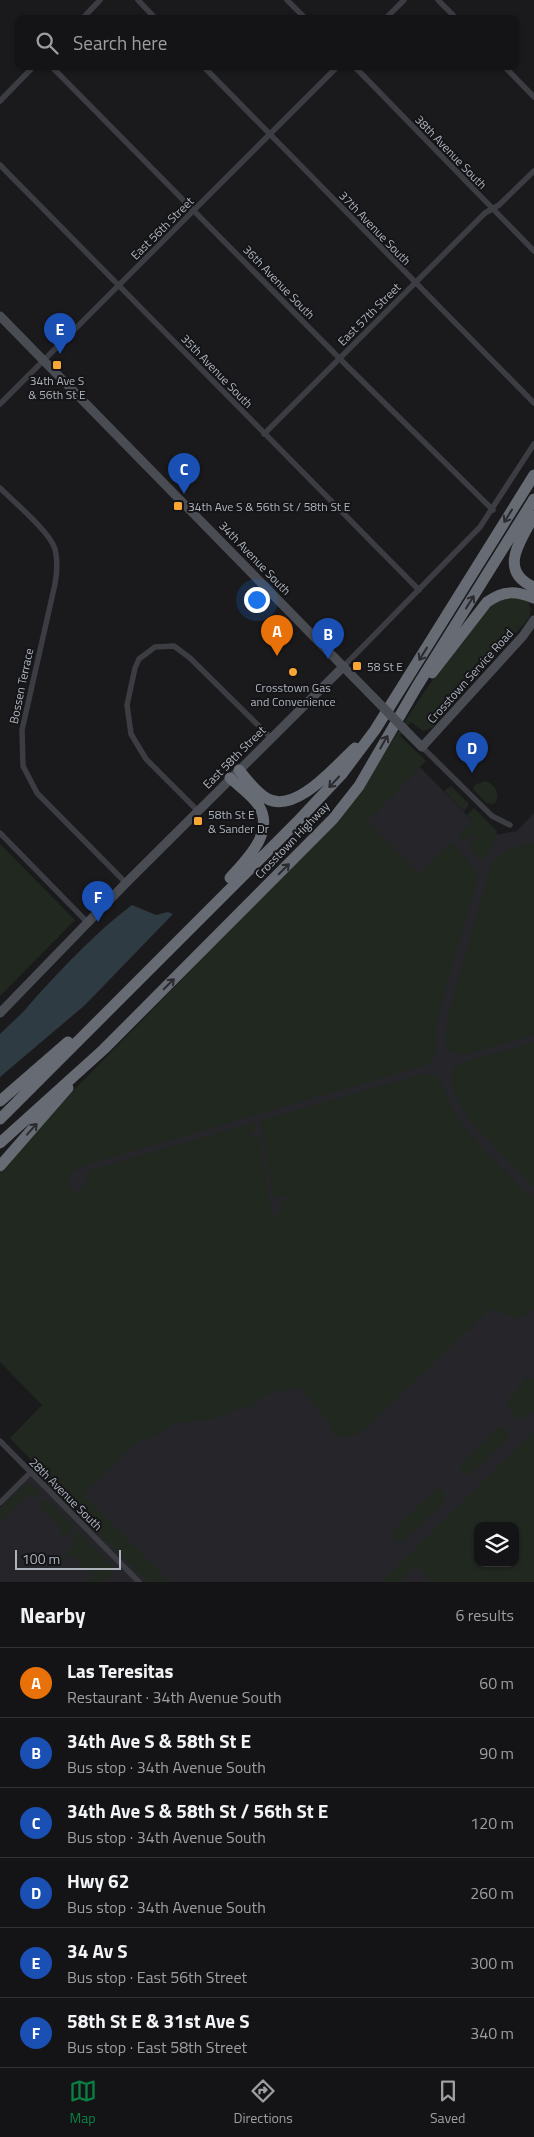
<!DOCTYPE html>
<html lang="en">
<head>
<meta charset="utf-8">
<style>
	:root { --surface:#141416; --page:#1d1d1f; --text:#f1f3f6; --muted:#9d9ea1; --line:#333335; --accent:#0b8043 }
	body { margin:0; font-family:"Titillium Web",sans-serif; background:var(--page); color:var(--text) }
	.controls { position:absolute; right:15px; bottom:15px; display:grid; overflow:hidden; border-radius:10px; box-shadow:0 1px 4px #0004 }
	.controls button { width:45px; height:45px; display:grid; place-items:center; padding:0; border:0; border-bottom:1px solid var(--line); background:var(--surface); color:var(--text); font:25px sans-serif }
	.scale { position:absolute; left:15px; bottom:12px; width:106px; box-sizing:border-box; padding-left:5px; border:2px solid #acb3bd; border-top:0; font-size:14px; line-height:18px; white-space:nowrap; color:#acb3bd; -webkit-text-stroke:4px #151518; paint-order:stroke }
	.you { position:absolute; left:256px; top:599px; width:18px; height:18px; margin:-12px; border:4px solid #fff; border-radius:50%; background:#1a73e8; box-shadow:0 0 0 8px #1a73e833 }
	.badge { display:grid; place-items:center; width:32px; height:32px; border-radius:50%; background:var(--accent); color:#fff; font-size:16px; font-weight:700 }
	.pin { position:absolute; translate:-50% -41px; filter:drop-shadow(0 1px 2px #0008) }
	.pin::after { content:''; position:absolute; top:26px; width:18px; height:15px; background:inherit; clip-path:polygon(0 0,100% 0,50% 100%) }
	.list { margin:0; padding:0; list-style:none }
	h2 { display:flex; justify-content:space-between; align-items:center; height:65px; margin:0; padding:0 20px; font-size:21px }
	h2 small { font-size:16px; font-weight:400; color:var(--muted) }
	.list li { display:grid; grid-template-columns:32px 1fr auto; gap:15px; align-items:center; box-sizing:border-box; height:70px; padding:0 20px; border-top:1px solid var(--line) }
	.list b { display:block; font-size:19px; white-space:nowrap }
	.list p { margin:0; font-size:16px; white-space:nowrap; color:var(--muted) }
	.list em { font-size:16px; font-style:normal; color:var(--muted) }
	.icon { flex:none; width:28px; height:28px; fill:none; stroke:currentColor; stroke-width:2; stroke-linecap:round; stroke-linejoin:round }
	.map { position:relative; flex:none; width:534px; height:1582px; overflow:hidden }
	.search { position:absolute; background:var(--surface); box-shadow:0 1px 4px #0004; left:15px; right:15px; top:15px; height:55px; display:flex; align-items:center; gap:12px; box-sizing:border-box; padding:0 18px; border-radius:10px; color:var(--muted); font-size:19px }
	.sheet { height:485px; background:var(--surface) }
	nav { display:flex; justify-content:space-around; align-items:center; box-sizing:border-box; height:70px; border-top:1px solid var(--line); background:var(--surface); font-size:14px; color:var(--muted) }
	nav a { display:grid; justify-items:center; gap:2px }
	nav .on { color:var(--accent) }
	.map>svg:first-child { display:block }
	.built { fill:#26262a; fill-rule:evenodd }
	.green { fill:#202820; fill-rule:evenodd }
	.water { fill:#2f3b42 }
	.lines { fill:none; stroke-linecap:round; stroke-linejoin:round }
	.street { stroke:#3b3d42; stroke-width:5.5 }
	.secondary { stroke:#494c52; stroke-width:9 }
	.highway { stroke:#676b73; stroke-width:11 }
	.secondary-bridge { stroke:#494c52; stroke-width:9 }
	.oneway { stroke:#2a2a2f }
	.poi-dot { fill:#faa635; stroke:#151518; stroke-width:2 }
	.labels { text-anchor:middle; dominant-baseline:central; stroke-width:4; stroke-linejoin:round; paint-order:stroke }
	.street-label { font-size:12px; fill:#acb3bd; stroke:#151518 }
	.poi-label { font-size:12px; fill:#acb3bd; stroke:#151518; text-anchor:start }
</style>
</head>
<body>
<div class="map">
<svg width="534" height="1582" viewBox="0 0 534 1582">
	<rect width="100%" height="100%" fill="#1a1a1d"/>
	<path class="built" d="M420,767L487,836L517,831L534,813V1582H0V1508L87,1418L0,1211L183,1010ZM478,1526H515V1563H478Z"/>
	<path class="green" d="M507,596L527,599L531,609L529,618L432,728L423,731L411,722L400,736L426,761L367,822L419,874L451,842L472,866L477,872L478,879C465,926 448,973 438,1021C435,1036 440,1052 429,1064L96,1162C84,1166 71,1169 68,1183L72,1191H80L86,1183L87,1173L91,1170L255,1122L257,1129L251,1131L250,1136H259L273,1217L277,1219L278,1214L282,1210L281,1203L289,1199L288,1196L275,1199L273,1197L260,1121L422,1074C445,1070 447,1102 457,1117C478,1147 508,1173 534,1199V1309L519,1319L494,1310L488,1311L368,1426C357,1436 349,1439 334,1436L329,1423L300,1388L274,1392L266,1395L247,1411L243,1407L217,1418L174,1424L152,1438L140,1441L134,1445L83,1494L170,1582H148L33,1467L35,1464L10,1438L42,1405L0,1362V1173L71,1093L323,835L373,771L422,695L480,615L487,607Z
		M485,781C495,784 502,795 494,804L486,803L473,789L475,785Z
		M451,786L469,804L464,812L444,791Z
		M474,808L497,831C496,841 490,854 482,860L468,847L475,838L470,835L464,841L457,836L473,821L467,815Z
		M534,843V1035L462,1055L450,1052L446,1047L445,1033L449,1012L490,868C500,849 514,846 534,843Z
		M0,844L75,920L0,996Z
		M534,1042V1187L470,1121C462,1107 439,1077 458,1064Z
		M527,1377L531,1381L534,1377V1412C520,1425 516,1417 506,1404L510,1397Z
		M504,1427L509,1432L507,1439L471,1474H465L460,1467L462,1463L497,1429Z
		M534,1431V1582H432L416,1567L400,1582H381ZM478,1526H515V1563H478Z
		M29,1483L39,1491L38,1494L32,1498L28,1495L0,1524V1510L25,1484Z
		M436,1489H442L445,1492V1501L404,1541L399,1543C395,1541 390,1537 391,1532Z
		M45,1500H47L73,1525V1529L67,1535H60L59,1533L62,1528L41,1508L36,1510Z
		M78,1531L112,1566L113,1572L103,1582H87L93,1576L70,1554L61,1563L60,1562V1559L75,1543L71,1538Z"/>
	<path class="water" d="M132,905L156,915L168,912L173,914L85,1005L0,1077V1034C10,1024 21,1015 30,1004C61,969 95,933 132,905Z"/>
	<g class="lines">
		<path class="street" d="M138,0L156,19
			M287,0L306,19
			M438,0L457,19
			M82,19L100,0
			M385,19L404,0
			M51,66L345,364L493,510
			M203,66L534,403
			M354,66L534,251
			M504,66L534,97
			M0,101L34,66
			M0,165L419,590
			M0,404L338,66
			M264,434L485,213L499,205L534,171
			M0,488C14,502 50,532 55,549C58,561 57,573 55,584L22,730L23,766L37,793L126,883
			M344,666L480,527L534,444
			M422,747L492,816L510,825
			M198,811L146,759L131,734L127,705L135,668L139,659L155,647L174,646L190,658L271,738
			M0,833L87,922
			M0,1441L139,1582
			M0,1503L31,1472"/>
		<path class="secondary" d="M0,316L373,697
			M410,735L422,747L523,636L534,620
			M0,1013L126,883L344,666"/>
		<path class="highway" d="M534,516C521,540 497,571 534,587
			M432,673L487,602C504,590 516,591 534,598
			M239,770C247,780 255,791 266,798C295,816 336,765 355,748
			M230,778C240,787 252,795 259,806C275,833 246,860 230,878
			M0,1101L68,1042
			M0,1119L297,822L342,774L375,730L534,475
			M0,1143L104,1049L333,819L359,786L416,688L534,499
			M0,1166L68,1088"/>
		<path class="secondary-bridge" d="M373,697L410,735"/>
	</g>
	<defs><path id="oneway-shaft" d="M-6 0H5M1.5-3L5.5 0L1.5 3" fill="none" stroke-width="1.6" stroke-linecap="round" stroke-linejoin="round" transform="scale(1.25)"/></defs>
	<g class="oneway">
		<use href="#oneway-shaft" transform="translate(508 516) rotate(122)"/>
		<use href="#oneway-shaft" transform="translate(470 602) rotate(-58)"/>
		<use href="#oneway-shaft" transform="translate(423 654) rotate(122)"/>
		<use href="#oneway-shaft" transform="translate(384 742) rotate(-60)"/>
		<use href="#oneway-shaft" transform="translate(334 782) rotate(133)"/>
		<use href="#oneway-shaft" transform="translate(284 869) rotate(-45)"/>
		<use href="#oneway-shaft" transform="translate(169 984) rotate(-45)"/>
		<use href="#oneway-shaft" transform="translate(32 1129) rotate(-48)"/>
	</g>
	<g class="poi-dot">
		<rect x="52" y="360" width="10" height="10" rx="2.5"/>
		<rect x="173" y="501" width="10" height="10" rx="2.5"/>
		<rect x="352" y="661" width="10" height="10" rx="2.5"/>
		<circle cx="293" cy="672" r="5"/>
		<rect x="193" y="816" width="10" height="10" rx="2.5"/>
	</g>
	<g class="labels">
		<g class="street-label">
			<text transform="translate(451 152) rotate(46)">38th Avenue South</text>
			<text transform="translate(162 228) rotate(-45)">East 56th Street</text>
			<text transform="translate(375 228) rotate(46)">37th Avenue South</text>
			<text transform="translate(279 282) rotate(46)">36th Avenue South</text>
			<text transform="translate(369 314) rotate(-45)">East 57th Street</text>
			<text transform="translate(217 371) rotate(46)">35th Avenue South</text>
			<text transform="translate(255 558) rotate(46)">34th Avenue South</text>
			<text transform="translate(470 676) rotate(-48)">Crosstown Service Road</text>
			<text transform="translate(21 686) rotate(-78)">Bossen Terrace</text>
			<text transform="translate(234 757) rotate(-45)">East 58th Street</text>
			<text transform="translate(292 840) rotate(-46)">Crosstown Highway</text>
			<text transform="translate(66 1494) rotate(45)">28th Avenue South</text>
		</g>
		<g class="poi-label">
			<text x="57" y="380" text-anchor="middle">34th Ave S<tspan x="57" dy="14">&amp; 56th St E</tspan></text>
			<text x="188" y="506">34th Ave S &amp; 56th St / 58th St E</text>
			<text x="367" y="666">58 St E</text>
			<text x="293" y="687" text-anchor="middle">Crosstown Gas<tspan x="293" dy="14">and Convenience</tspan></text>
			<text x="208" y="814">58th St E<tspan x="208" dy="14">&amp; Sander Dr</tspan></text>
		</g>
	</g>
</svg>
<div class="controls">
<button><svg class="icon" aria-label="layers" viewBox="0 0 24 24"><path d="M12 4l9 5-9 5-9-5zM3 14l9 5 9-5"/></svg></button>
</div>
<div class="scale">100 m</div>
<div class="you"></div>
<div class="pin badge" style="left:277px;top:656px;background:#e8710a">A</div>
<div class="pin badge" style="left:328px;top:659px;background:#1a4fb4">B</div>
<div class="pin badge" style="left:184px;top:494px;background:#1a4fb4">C</div>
<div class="pin badge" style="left:472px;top:773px;background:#1a4fb4">D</div>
<div class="pin badge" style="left:60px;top:354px;background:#1a4fb4">E</div>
<div class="pin badge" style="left:98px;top:922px;background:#1a4fb4">F</div>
<div class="search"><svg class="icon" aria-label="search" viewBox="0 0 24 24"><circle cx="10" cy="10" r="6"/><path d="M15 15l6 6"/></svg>Search here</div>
</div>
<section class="sheet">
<h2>Nearby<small>6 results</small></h2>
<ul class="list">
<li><span class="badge" style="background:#e8710a">A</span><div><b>Las Teresitas</b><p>Restaurant · 34th Avenue South</p></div><em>60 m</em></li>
<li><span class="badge" style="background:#1a4fb4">B</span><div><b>34th Ave S &amp; 58th St E</b><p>Bus stop · 34th Avenue South</p></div><em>90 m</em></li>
<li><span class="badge" style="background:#1a4fb4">C</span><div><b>34th Ave S &amp; 58th St / 56th St E</b><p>Bus stop · 34th Avenue South</p></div><em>120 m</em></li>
<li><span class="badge" style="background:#1a4fb4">D</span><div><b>Hwy 62</b><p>Bus stop · 34th Avenue South</p></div><em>260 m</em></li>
<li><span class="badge" style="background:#1a4fb4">E</span><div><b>34 Av S</b><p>Bus stop · East 56th Street</p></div><em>300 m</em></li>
<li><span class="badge" style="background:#1a4fb4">F</span><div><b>58th St E &amp; 31st Ave S</b><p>Bus stop · East 58th Street</p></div><em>340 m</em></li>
</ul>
</section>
<nav>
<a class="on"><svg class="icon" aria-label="map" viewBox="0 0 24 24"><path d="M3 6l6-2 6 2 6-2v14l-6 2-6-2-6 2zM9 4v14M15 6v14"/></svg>Map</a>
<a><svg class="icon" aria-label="directions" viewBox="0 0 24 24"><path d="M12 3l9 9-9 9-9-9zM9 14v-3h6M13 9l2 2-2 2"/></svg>Directions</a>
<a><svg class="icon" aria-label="saved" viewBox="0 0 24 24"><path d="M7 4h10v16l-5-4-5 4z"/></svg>Saved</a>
</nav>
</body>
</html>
